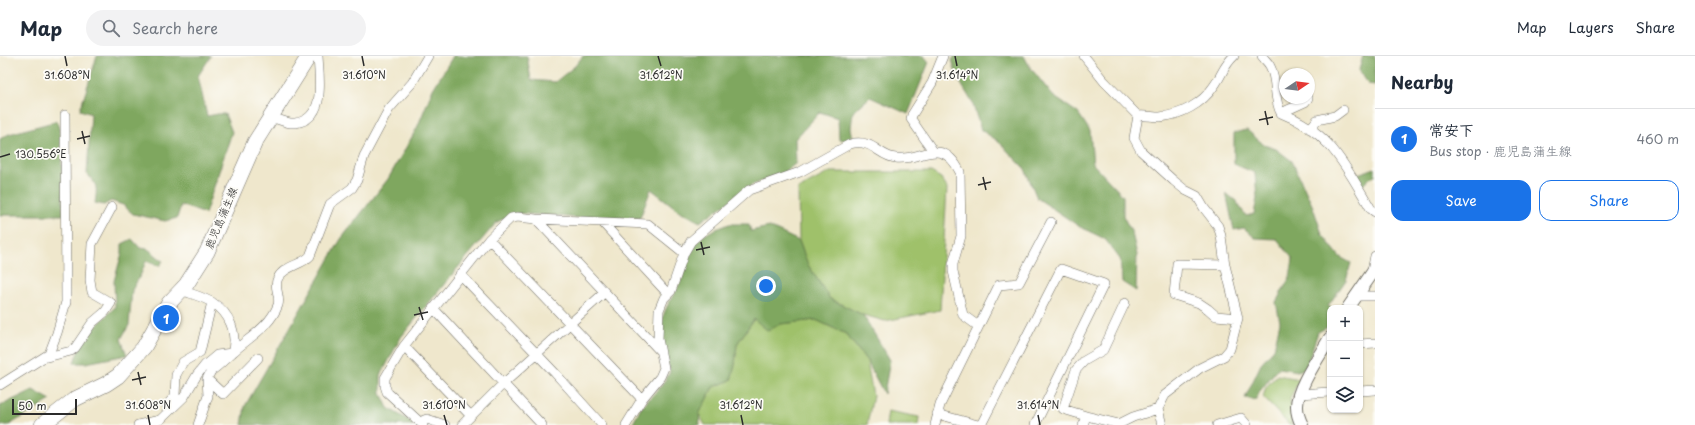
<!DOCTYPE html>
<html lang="en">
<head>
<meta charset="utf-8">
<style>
	body { margin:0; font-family:"Playpen Sans","Klee One",sans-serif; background:#f2f2f3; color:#1f2937 }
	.controls { position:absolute; right:12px; bottom:12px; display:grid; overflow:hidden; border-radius:8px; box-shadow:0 1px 3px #0004 }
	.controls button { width:36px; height:36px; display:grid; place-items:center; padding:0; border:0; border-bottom:1px solid #e0e1e3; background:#fff; color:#1f2937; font:20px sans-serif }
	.compass { position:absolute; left:1279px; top:12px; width:36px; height:36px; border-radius:50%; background:#fff; box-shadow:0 1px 3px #0004; rotate:77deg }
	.scale { position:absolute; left:12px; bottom:10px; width:65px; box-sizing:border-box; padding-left:4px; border:2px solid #2b2b2b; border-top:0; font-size:11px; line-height:14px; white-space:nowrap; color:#2b2b2b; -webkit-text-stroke:3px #fdfcf7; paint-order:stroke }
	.you { position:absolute; left:766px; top:230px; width:14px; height:14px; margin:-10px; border:3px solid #fff; border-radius:50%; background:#1a73e8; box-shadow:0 0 0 6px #1a73e833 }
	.badge { display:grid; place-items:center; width:26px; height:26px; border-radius:50%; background:#1a73e8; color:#fff; font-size:13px; font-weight:700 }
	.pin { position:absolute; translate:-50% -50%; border:2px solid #fff; box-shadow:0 1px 4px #0006 }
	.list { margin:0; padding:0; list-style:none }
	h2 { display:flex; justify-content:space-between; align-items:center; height:52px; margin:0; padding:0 16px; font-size:17px }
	h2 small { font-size:13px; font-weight:400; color:#747a83 }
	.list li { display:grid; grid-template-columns:26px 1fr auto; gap:12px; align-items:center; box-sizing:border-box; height:60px; padding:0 16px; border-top:1px solid #e0e1e3 }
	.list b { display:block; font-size:15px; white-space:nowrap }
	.list p { margin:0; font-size:13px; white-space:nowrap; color:#747a83 }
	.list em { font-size:13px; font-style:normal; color:#747a83 }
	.actions { display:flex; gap:8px; padding:12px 16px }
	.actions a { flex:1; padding:9px 0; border:1px solid #1a73e8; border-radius:12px; text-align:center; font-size:14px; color:#1a73e8 }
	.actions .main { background:#1a73e8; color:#fff }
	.icon { flex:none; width:22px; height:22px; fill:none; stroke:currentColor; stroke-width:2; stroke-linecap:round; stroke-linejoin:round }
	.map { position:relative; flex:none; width:1375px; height:369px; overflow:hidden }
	header { display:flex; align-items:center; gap:24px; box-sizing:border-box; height:56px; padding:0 20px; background:#fff; border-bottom:1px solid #e0e1e3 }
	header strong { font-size:19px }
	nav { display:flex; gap:22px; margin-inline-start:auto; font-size:14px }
	.search { width:280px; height:36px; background:#f2f2f3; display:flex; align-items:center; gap:10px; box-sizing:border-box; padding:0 14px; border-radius:22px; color:#747a83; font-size:15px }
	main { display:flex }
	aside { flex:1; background:#fff }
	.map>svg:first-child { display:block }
	.green { fill:#9fc16a; stroke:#65764a }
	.forest { fill:#7fa75e; stroke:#556944 }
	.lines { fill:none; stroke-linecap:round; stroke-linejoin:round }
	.minor-casing { stroke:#706d63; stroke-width:10 }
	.tertiary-casing { stroke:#706d63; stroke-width:14 }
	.primary-casing { stroke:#706d63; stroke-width:16 }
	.minor { stroke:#fff; stroke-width:9 }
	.tertiary { stroke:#fff; stroke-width:12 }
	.primary { stroke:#fff; stroke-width:15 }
	.ticks { fill:none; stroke:#2b2b2b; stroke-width:1.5 }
	.labels { text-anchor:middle; stroke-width:3.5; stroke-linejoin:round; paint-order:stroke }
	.street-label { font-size:11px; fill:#2b2b2b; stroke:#fdfcf7 }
	.ticks-label { font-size:10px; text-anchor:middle; fill:#2b2b2b; stroke:#fdfcf7; stroke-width:3.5; stroke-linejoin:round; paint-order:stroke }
</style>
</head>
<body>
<header>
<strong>Map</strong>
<div class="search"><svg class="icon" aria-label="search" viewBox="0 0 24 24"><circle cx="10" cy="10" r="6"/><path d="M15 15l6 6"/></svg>Search here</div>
<nav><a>Map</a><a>Layers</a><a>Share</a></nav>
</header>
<main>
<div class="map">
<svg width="1375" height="369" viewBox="0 0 1375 369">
	<rect width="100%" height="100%" fill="#fdfcf7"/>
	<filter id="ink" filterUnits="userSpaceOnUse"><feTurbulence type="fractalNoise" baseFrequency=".025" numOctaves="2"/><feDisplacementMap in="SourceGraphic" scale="8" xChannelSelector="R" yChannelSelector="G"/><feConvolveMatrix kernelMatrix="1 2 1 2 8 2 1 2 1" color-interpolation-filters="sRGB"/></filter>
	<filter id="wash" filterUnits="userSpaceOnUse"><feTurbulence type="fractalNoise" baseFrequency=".012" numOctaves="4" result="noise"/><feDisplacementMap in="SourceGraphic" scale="16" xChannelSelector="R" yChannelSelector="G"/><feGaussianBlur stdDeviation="0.9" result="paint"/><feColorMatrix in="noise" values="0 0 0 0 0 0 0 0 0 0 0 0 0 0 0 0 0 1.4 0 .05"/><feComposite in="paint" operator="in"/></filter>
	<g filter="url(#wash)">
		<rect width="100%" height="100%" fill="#efe7cc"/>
		<path class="green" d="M830 116H931L941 122 947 132 940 254 885 265 863 259 830 243 808 209 799 185 798 133Z
			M754 263 780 268 816 264 846 278 867 305 873 340 867 369H705L699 358 713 331 731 324 735 309 737 288Z
			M1277 319 1300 323 1290 342 1292 369H1289L1263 341 1266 331Z
			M888 355 919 361 918 369H886Z"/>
		<path class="forest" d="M97 0H211L198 20 207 60 218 58H225L232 76 205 158 181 149 177 162 165 165 133 158 123 149 111 145 104 149 95 147C97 132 98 129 87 118L91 58 80 54Z
			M453 0H527L531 24 555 26 575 10 583 0H924L929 6 908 58 870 41 853 56 851 72 853 83 839 84 838 62 820 56 795 83 796 107 784 117 752 129 700 166 678 154 651 133 640 162H581L516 157 497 166 455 215 401 281 381 319V337L388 352 410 365 413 369H242L245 350 341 183 388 123 417 72 433 33Z
			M955 0H1024L1030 11 1053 40 1078 57 1090 75 1093 108 1123 140V160L1132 177 1137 199 1136 235 1122 226 1120 203 1105 183 1080 171 1037 142 1025 113 998 85 981 74 972 46 957 21 952 4Z
			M1363 0H1375V29L1368 28 1359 14Z
			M57 65 61 80 63 159H0V83L9 78Z
			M1247 74 1264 89 1276 93 1292 105 1313 151 1322 178 1340 201 1351 207 1346 224 1328 250 1331 252 1330 270 1318 276 1306 312 1298 315 1278 312 1260 335 1256 344 1245 342 1262 306 1274 293 1280 266 1276 246 1290 221 1293 203 1277 183 1255 182 1244 172 1234 174 1226 137 1236 145 1246 160 1254 158 1257 142 1255 117 1234 108V77Z
			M1375 112V120L1370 122 1358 134 1355 119Z
			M729 168H749L751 175 769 171 799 185 808 209 830 243 863 259 890 304 884 338 867 305 846 278 816 264 780 268 768 275 754 263 737 288 735 309 731 324 713 331 699 358 700 369H632L641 352 662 329 670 316C667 300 660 287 661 271 662 254 675 238 682 223 686 211 688 199 695 188 703 177 716 173 729 168Z
			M132 183 140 192 148 193 163 205 159 210 146 205 141 218 132 234 129 269 121 283 127 299 86 307H74C80 284 99 267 115 251L114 225 122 197V188Z
			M33 334 51 344 9 369H0V350Z"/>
	</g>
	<g filter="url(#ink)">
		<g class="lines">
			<defs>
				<path id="minor" d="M1084 0 1103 24 1138 60
					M1262 0C1264 3 1268 6 1270 10 1278 25 1273 43 1281 57 1331 76 1345 110 1371 153L1375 156
					M1281 57 1305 46 1308 42
					M1138 60 1134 82 1141 95 1174 125 1185 134 1197 140 1204 152 1218 170 1221 180 1225 209 1238 262 1230 293 1224 300 1200 312 1165 339 1158 353 1162 369
					M1138 60C1145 59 1153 61 1160 61 1181 59 1202 48 1214 30 1222 19 1224 9 1234 0
					M271 61C278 63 288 68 295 67 327 63 319 22 318 0
					M1310 73 1317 64 1335 60 1343 54
					M933 95 911 63 912 59 932 27 943 0
					M536 163 660 295
					M602 166 668 238
					M489 183 642 343
					M1225 209 1177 208 1174 239 1199 247 1208 253 1216 260 1238 262
					M1372 215 1375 200
					M460 218 555 317 602 369
					M1355 240H1375
					M433 252 542 369
					M1360 288 1375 287
					M404 290 471 360
					M43 302 71 295 75 292 92 267 105 256 111 247 92 236 90 224 92 188 112 151
					M207 323 223 338 258 302
					M0 329 49 298 57 277 66 246 65 59
					M1360 335 1375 334
					M1299 338 1330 336
					M167 349 175 340 176 319 183 306 200 296 212 246
					M937 358 978 369
					M1086 360 1063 353 1076 314 1084 305 1103 294 1125 247
					M422 367 424 364 427 363 445 369
					M138 369 160 364 184 341 197 319 205 309 217 299 232 297C238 278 230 257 213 247 204 241 191 238 181 234
					M198 369 208 340 207 323 211 315C219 310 225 303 232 297 248 282 270 271 278 249 281 240 273 231 278 222 284 210 302 209 310 200L330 148 352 132 357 124 364 100 389 53 412 27 428 0
					M423 369 387 336 385 330V322L404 290 489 183 511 162 517 161 536 163 648 168 684 197
					M462 369 503 328 604 237
					M626 369 642 343 660 321 664 312 658 283 659 254 664 242 671 235 684 197 691 185 749 134 800 116 850 88C873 82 879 101 896 102 922 105 942 79 960 116L961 180 953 208V215L963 259 978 270
					M935 369 940 349 999 229 1019 227 1051 166
					M981 369 1061 213 1104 228 1035 369
					M1083 369 1086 360 1119 368 1133 361 1158 353
					M1217 369 1241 362 1247 369"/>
				<path id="tertiary" d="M1348 252 1375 213
					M1302 369C1299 363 1297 358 1297 351 1296 333 1320 299 1330 282"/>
				<path id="primary" d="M42 369 75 343 106 328 118 320 144 291 169 247 186 229 207 196 255 86 309 0"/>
			</defs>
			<use href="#minor" class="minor-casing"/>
			<use href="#tertiary" class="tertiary-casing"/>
			<use href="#primary" class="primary-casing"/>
			<use href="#minor" class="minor"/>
			<use href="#tertiary" class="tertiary"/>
			<use href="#primary" class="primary"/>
		</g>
	</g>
	<path class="ticks" d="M65 0 67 10M362 0 364 10M658 0 661 10M955 0 957 10M1265 55 1268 69M1259 64 1273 61M82 75 85 88M77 83 90 80M0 101 10 98M983 121 986 134M978 129 991 126M701 186 704 199M696 194 710 191M419 251 423 264M414 259 428 256M138 316 141 329M132 324 146 321M148 359 150 369M444 359 447 369M741 359 743 369M1038 359 1040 369"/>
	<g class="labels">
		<g class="street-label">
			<text transform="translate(221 162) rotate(-67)" y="4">鹿児島蒲生線</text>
		</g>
	</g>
	<g class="ticks-label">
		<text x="364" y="23">31.610°N</text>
		<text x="67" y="23">31.608°N</text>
		<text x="661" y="23">31.612°N</text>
		<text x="957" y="23">31.614°N</text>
		<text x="41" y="102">130.556°E</text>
		<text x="148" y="353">31.608°N</text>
		<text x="444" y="353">31.610°N</text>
		<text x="741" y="353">31.612°N</text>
		<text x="1038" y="353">31.614°N</text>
	</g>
</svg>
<div class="controls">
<button>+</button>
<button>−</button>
<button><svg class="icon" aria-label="layers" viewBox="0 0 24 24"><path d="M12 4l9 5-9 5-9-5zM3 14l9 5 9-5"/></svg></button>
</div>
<svg class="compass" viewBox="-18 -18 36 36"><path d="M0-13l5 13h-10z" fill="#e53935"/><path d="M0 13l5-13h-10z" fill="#747a83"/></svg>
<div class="scale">50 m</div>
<div class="you"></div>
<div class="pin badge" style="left:166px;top:262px">1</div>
</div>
<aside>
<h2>Nearby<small></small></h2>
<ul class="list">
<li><span class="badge">1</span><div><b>常安下</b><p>Bus stop · 鹿児島蒲生線</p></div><em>460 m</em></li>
</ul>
<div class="actions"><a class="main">Save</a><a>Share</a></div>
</aside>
</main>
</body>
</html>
